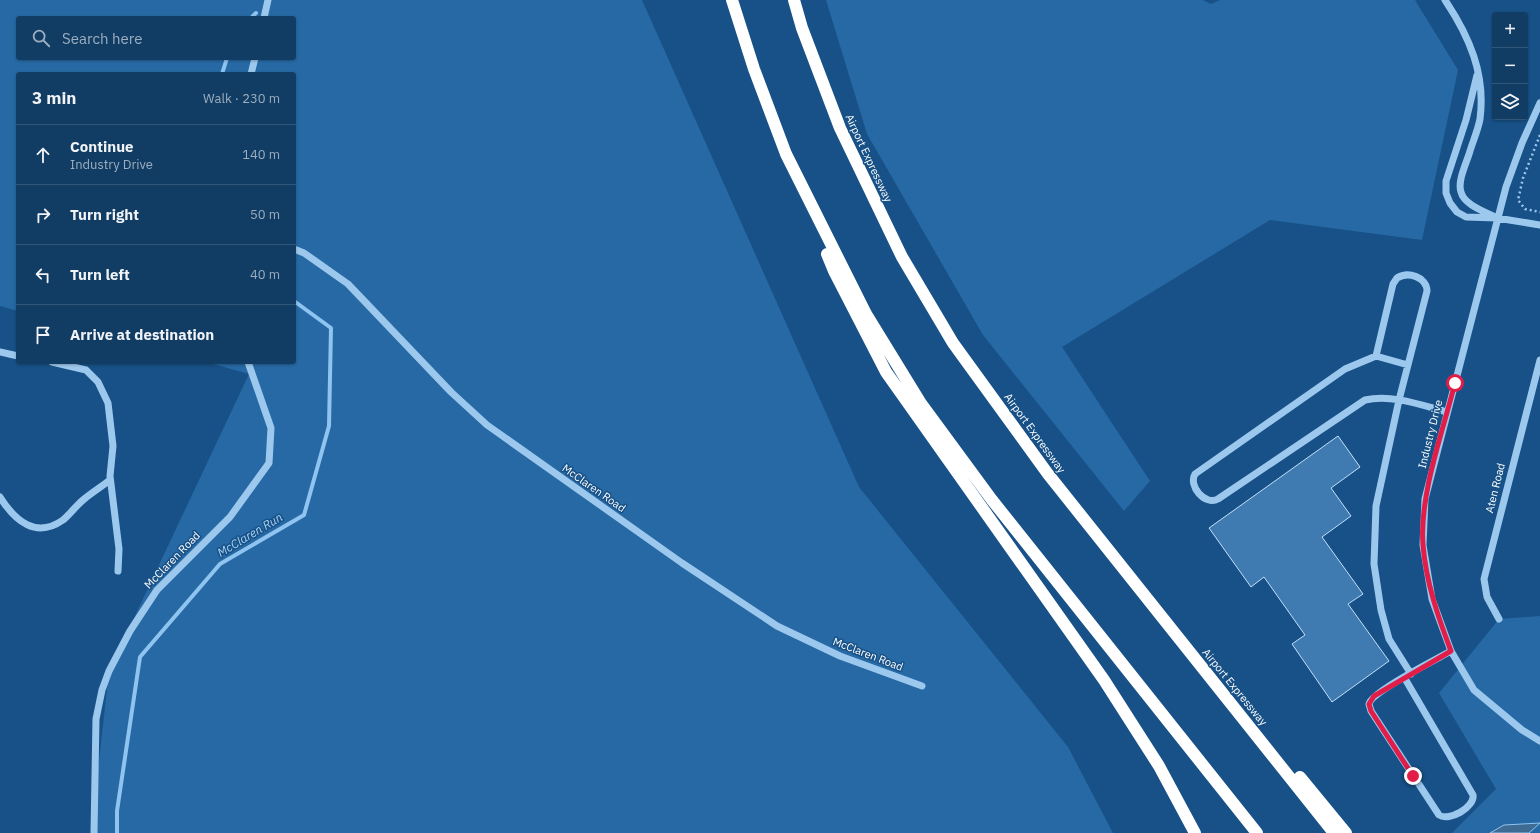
<!DOCTYPE html>
<html lang="en">
<head>
<meta charset="utf-8">
<style>
	body { margin:0; font-family:"IBM Plex Sans",sans-serif; background:#1a446b; color:#f1f3f6 }
	.controls { position:absolute; right:12px; top:12px; display:grid; overflow:hidden; border-radius:4px; box-shadow:0 1px 3px #0004 }
	.controls button { width:36px; height:36px; display:grid; place-items:center; padding:0; border:0; border-bottom:1px solid #305679; background:#113d65; color:#f1f3f6; font:20px sans-serif }
	.stop { position:absolute; width:12px; height:12px; margin:-9px; border:3px solid #e11d48; border-radius:50%; background:#fff }
	.stop.end { background:#e11d48; border-color:#fff; box-shadow:0 1px 4px #0008 }
	.list { margin:0; padding:0; list-style:none }
	h2 { display:flex; justify-content:space-between; align-items:center; height:52px; margin:0; padding:0 16px; font-size:17px }
	h2 small { font-size:13px; font-weight:400; color:#9caebf }
	.list li { display:grid; grid-template-columns:26px 1fr auto; gap:12px; align-items:center; box-sizing:border-box; height:60px; padding:0 16px; border-top:1px solid #305679 }
	.list b { display:block; font-size:15px; white-space:nowrap }
	.list p { margin:0; font-size:13px; white-space:nowrap; color:#9caebf }
	.list em { font-size:13px; font-style:normal; color:#9caebf }
	.icon { flex:none; width:22px; height:22px; fill:none; stroke:currentColor; stroke-width:2; stroke-linecap:round; stroke-linejoin:round }
	.map { position:relative; flex:none; width:1540px; height:833px; overflow:hidden }
	.search { position:absolute; background:#113d65; box-shadow:0 1px 3px #0004; left:16px; top:16px; width:280px; height:44px; display:flex; align-items:center; gap:10px; box-sizing:border-box; padding:0 14px; border-radius:4px; color:#9caebf; font-size:15px }
	.panel { position:absolute; background:#113d65; box-shadow:0 1px 3px #0004; left:16px; top:72px; width:280px; height:292px; border-radius:4px }
	.map>svg:first-child { display:block }
	.green { fill:#2669a4; fill-rule:evenodd }
	.water { fill:#3f6b92; stroke:#8fc4f0 }
	.lines { fill:none; stroke-linecap:round; stroke-linejoin:round }
	.stream { stroke:#8fc4f0; stroke-width:4 }
	.building { fill:#3f7bb1; stroke:#c2e0fa }
	.path { stroke:#9dc8ee; stroke-width:2.5; stroke-dasharray:2 3; stroke-linecap:butt }
	.minor { stroke:#9dc8ee; stroke-width:7 }
	.highway { stroke:#fff; stroke-width:12 }
	.route { stroke:#e11d48; stroke-width:5 }
	.labels { text-anchor:middle; stroke-width:3; stroke-linejoin:round; paint-order:stroke }
	.street-label { font-size:11px; fill:#fff; stroke:#175187 }
	.water-label { font-size:12px; font-style:italic; fill:#a8d2f5; stroke:#175187 }
</style>
</head>
<body>
<div class="map">
<svg width="1540" height="833" viewBox="0 0 1540 833">
	<rect width="100%" height="100%" fill="#175187"/>
	<path class="green" d="M0 0H642L859 487 1068 747 1113 833H91L109 671 249 374 206 362H294V74H18V311L0 306ZM18 18H294V58H18Z
		M826 0H1203L1211 4 1220 0H1415L1458 70 1422 240 1270 220 1062 347 1150 481 1124 511 983 335 867 134Z
		M1540 616V833H1452L1496 789 1439 693 1499 619Z"/>
	<path class="water" d="M1540 823 1529 833H1490L1504 825Z"/>
	<g class="lines">
		<path class="stream" d="M251 18 256 13
			M222 74 227 58
			M117 833V811L140 657 220 564 304 515 329 426 331 328 294 301"/>
	</g>
	<path class="building" d="M1338 436 1360 467 1331 488 1351 516 1322 537 1363 594 1348 604 1389 661 1332 702 1292 644 1305 635 1264 577 1251 587 1209 528Z"/>
	<g class="lines">
		<path class="path" d="M1540 135 1523 178 1518 200 1525 209 1540 212"/>
		<path class="minor" d="M1445 0C1469 36 1486 74 1480 119 1478 130 1473 141 1470 151 1467 162 1457 181 1461 192 1464 205 1486 212 1497 218
			M264 18 268 0
			M251 74 255 58
			M1477 75 1466 120 1446 181V193L1450 203 1457 212 1466 217 1497 218 1540 225
			M1540 103 1522 143 1506 187 1425 499 1423 545 1432 599 1451 651 1474 690 1522 730 1540 741
			M294 249 304 253 348 284 451 392 487 425 682 563 777 626 840 656 922 686
			M0 352 18 356
			M1376 356 1345 369 1195 474C1188 486 1205 506 1218 499L1365 400C1392 394 1421 405 1447 412
			M52 362 86 370 98 382 108 403 113 446 110 476 119 549 118 571
			M1408 365 1376 356 1393 284 1397 278C1408 271 1427 277 1427 291L1399 400 1376 506 1374 564 1381 610 1389 639 1411 674
			M0 497C15 521 36 539 63 520 70 514 76 506 83 500 91 493 101 487 110 480
			M1499 619 1487 597 1484 579 1540 360
			M1404 677 1473 795C1475 807 1449 822 1439 815L1371 711 1369 704C1371 692 1437 659 1451 651
			M94 833 96 719 102 690 109 671 130 631 157 590 230 517 269 463 271 428 248 362"/>
		<path class="highway" d="M732 0 754 69 786 154 866 314 920 402 992 500 1257 833
			M794 0 802 28 840 128 902 257 953 343 1048 474 1334 833
			M827 254 834 271 886 372 1104 680 1159 766 1195 833
			M1300 777 1346 833"/>
	</g>
	<g class="lines">
		<path class="route" d="M1413 776 1371 711 1369 704 1374 696 1451 651C1438 617 1426 582 1423 545 1419 496 1443 431 1455 383"/>
	</g>
	<g class="labels">
		<g class="street-label">
			<text transform="translate(869 158) rotate(65)" y="4">Airport Expressway</text>
			<text transform="translate(1035 433) rotate(54)" y="4">Airport Expressway</text>
			<text transform="translate(1430 434) rotate(-76)" y="4">Industry Drive</text>
			<text transform="translate(594 488) rotate(35)" y="4">McClaren Road</text>
			<text transform="translate(1495 488) rotate(-76)" y="4">Aten Road</text>
			<text transform="translate(172 560) rotate(-46)" y="4">McClaren Road</text>
			<text transform="translate(868 654) rotate(21)" y="4">McClaren Road</text>
			<text transform="translate(1235 687) rotate(51)" y="4">Airport Expressway</text>
		</g>
		<g class="water-label">
			<text transform="translate(250 535) rotate(-31)" y="4">McClaren Run</text>
		</g>
	</g>
</svg>
<div class="controls">
<button>+</button>
<button>−</button>
<button><svg class="icon" aria-label="layers" viewBox="0 0 24 24"><path d="M12 4l9 5-9 5-9-5zM3 14l9 5 9-5"/></svg></button>
</div>
<div class="stop" style="left:1455px;top:383px"></div>
<div class="stop end" style="left:1413px;top:776px"></div>
<div class="search"><svg class="icon" aria-label="search" viewBox="0 0 24 24"><circle cx="10" cy="10" r="6"/><path d="M15 15l6 6"/></svg>Search here</div>
<section class="panel">
<h2>3 min<small>Walk · 230 m</small></h2>
<ul class="list">
<li><svg class="icon" aria-label="ahead" viewBox="0 0 24 24"><path d="M12 20V5M6 11l6-6 6 6"/></svg><div><b>Continue</b><p>Industry Drive</p></div><em>140 m</em></li>
<li><svg class="icon" aria-label="right" viewBox="0 0 24 24"><path d="M7 20v-9h11M14 6l5 5-5 5"/></svg><div><b>Turn right</b></div><em>50 m</em></li>
<li><svg class="icon" aria-label="left" viewBox="0 0 24 24"><path d="M17 20v-9H6M10 6l-5 5 5 5"/></svg><div><b>Turn left</b></div><em>40 m</em></li>
<li><svg class="icon" aria-label="arrive" viewBox="0 0 24 24"><path d="M6 21V4h12l-3 4 3 4H6"/></svg><div><b>Arrive at destination</b></div></li>
</ul>
</section>
</div>
</body>
</html>
